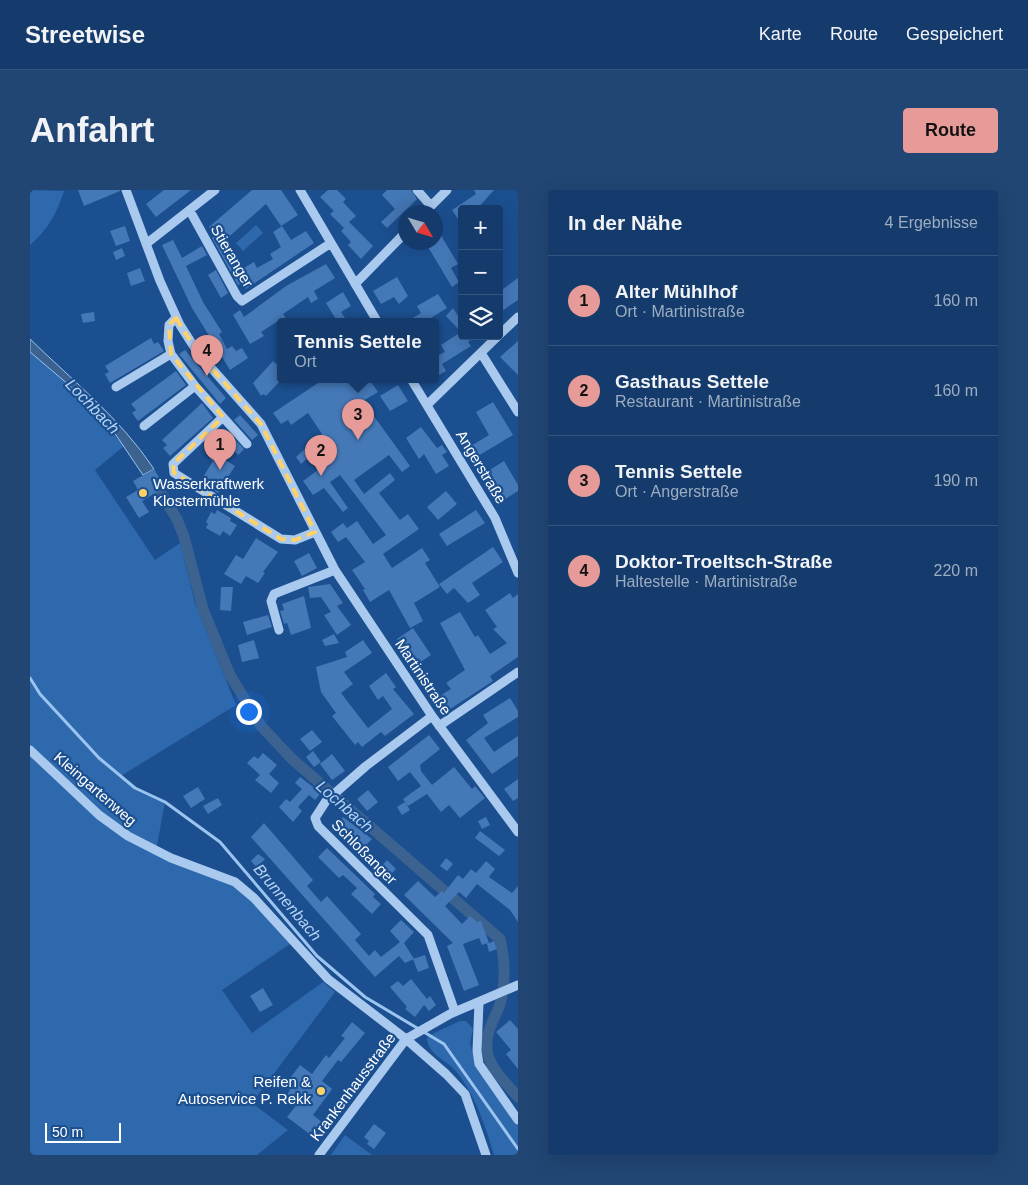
<!DOCTYPE html>
<html lang="de">
<head>
<meta charset="utf-8">
<style>
	body { margin:0; font-family:Helvetica,sans-serif; background:#214673; color:#f1f3f6 }
	.controls { position:absolute; right:15px; top:15px; display:grid; overflow:hidden; border-radius:5px; box-shadow:0 5px 20px #0002 }
	.controls button { width:45px; height:45px; display:grid; place-items:center; padding:0; border:0; border-bottom:1px solid #33557e; background:#143b6b; color:#f1f3f6; font:25px sans-serif }
	.compass { position:absolute; left:368px; top:15px; width:45px; height:45px; border-radius:50%; background:#143b6b; box-shadow:0 5px 20px #0002; rotate:128deg }
	.scale { position:absolute; left:15px; bottom:12px; width:76px; box-sizing:border-box; padding-left:5px; border:2px solid #fff; border-top:0; font-size:14px; line-height:18px; white-space:nowrap; color:#fff; -webkit-text-stroke:4px #1b4f8f; paint-order:stroke }
	.you { position:absolute; left:218px; top:521px; width:18px; height:18px; margin:-12px; border:4px solid #fff; border-radius:50%; background:#1a73e8; box-shadow:0 0 0 8px #1a73e833 }
	.badge { display:grid; place-items:center; width:32px; height:32px; border-radius:50%; background:#e69b98; color:#111; font-size:16px; font-weight:700 }
	.pin { position:absolute; translate:-50% -41px; filter:drop-shadow(0 1px 2px #0008) }
	.pin::after { content:''; position:absolute; top:26px; width:18px; height:15px; background:inherit; clip-path:polygon(0 0,100% 0,50% 100%) }
	.popup { position:absolute; left:247px; top:128px; width:162px; height:65px; box-sizing:border-box; display:grid; place-content:center; border-radius:5px; background:#143b6b; filter:drop-shadow(0 1px 4px #0005); font-size:16px; white-space:nowrap; color:#9dadc1 }
	.popup b { font-size:19px; color:#f1f3f6 }
	.popup::after { content:''; position:absolute; left:50%; top:100%; margin-left:-10px; border:10px solid transparent; border-top-color:#143b6b }
	.list { margin:0; padding:0; list-style:none }
	h2 { display:flex; justify-content:space-between; align-items:center; height:65px; margin:0; padding:0 20px; font-size:21px }
	h2 small { font-size:16px; font-weight:400; color:#9dadc1 }
	.list li { display:grid; grid-template-columns:32px 1fr auto; gap:15px; align-items:center; box-sizing:border-box; height:90px; padding:0 20px; border-top:1px solid #33557e }
	.list b { display:block; font-size:19px; white-space:nowrap }
	.list p { margin:0; font-size:16px; white-space:nowrap; color:#9dadc1 }
	.list em { font-size:16px; font-style:normal; color:#9dadc1 }
	.icon { flex:none; width:28px; height:28px; fill:none; stroke:currentColor; stroke-width:2; stroke-linecap:round; stroke-linejoin:round }
	.map { position:relative; flex:none; width:488px; height:965px; overflow:hidden; border-radius:5px }
	header { display:flex; align-items:center; gap:30px; box-sizing:border-box; height:70px; padding:0 25px; background:#143b6b; border-bottom:1px solid #33557e }
	header strong { font-size:24px }
	nav { display:flex; gap:28px; margin-inline-start:auto; font-size:18px }
	.intro { display:flex; align-items:center; justify-content:space-between; box-sizing:border-box; height:120px; padding:0 30px }
	h1 { margin:0; font-size:35px }
	.button { padding:12px 22px; border-radius:5px; background:#e69b98; color:#111; font-size:18px; font-weight:700 }
	main { display:flex; gap:30px; padding:0 30px }
	aside { flex:1; background:#143b6b; border-radius:5px; box-shadow:0 5px 20px #0002 }
	.map>svg:first-child { display:block }
	.green { fill:#2e69ad }
	.water { fill:#3c6290; stroke:#9cc4f0 }
	.lines { fill:none; stroke-linecap:round; stroke-linejoin:round }
	.stream { stroke:#9cc4f0; stroke-width:3 }
	.canal { stroke:#3c6290; stroke-width:11 }
	.building { fill:#4478b7 }
	.minor { stroke:#a9c9ee; stroke-width:9 }
	.marked { fill:none; stroke:#ffd166; stroke-width:4; stroke-dasharray:10 6; stroke-linejoin:round }
	.poi-dot { fill:#ffd166; stroke:#1b4f8f; stroke-width:2 }
	.labels { text-anchor:middle; stroke-width:4.5; stroke-linejoin:round; paint-order:stroke }
	.street-label { font-size:15px; fill:#fff; stroke:#1b4f8f }
	.poi-label { font-size:15px; fill:#fff; stroke:#1b4f8f; text-anchor:start }
	.water-label { font-size:16px; font-style:italic; fill:#b5d3f5; stroke:#1b4f8f }
</style>
</head>
<body>
<header>
<strong>Streetwise</strong>
<nav><a>Karte</a><a>Route</a><a>Gespeichert</a></nav>
</header>
<div class="intro"><h1>Anfahrt</h1><a class="button">Route</a></div>
<main>
<div class="map">
<svg width="488" height="965" viewBox="0 0 488 965">
	<rect width="100%" height="100%" fill="#1b4f8f"/>
	<path class="green" d="M0 0 34 1C27 23 18 40 0 55Z
		M226 35 233 43 213 61 206 53Z
		M0 162 46 201 94 256 65 280 125 370 150 353 165 413 206 515 91 586 105 598 135 612 126 661 204 694 263 752 192 800 222 843 293 792 305 802 222 913 258 940 227 965H0Z
		M430 831H436L443 839 440 853 444 870 488 936V965H464C455 935 445 904 425 880 415 869 398 865 397 848L404 843Z
		M315 945 342 965H301Z"/>
	<path class="water" d="M0 149C43 191 90 228 124 279L113 285 86 245 46 201 0 162Z"/>
	<g class="lines">
		<path class="stream" d="M0 488 10 504 69 568 105 598 135 612 190 652 287 766 335 807 414 854 488 959"/>
		<path class="canal" d="M129 300 147 329 154 347 173 419 200 485 231 536 262 569 470 749C475 770 476 792 470 814 465 829 455 842 457 859 458 877 477 894 488 907"/>
	</g>
	<path class="building" d="M48 0H90V1L54 16Z
		M134 0H161L126 27 116 14Z
		M222 0H251L268 25 251 36 236 14 193 52 212 79 224 72 227 78 243 69 240 64 251 57 243 42 252 36 261 50 276 41 284 53 216 99 212 93 208 95 182 48 185 45 179 37Z
		M298 0H307L316 9 313 12 326 26 319 32 343 56 331 69 318 55 321 52 311 41 314 38 300 24 304 21 290 7Z
		M357 0H381L387 9 357 38 351 32 365 19 352 5Z
		M444 0H464L447 19H432V35L422 20 446 4Z
		M95 36 100 51 86 56 80 41Z
		M406 37 428 74 421 78 429 92 422 97 395 52H406Z
		M143 50 152 68 172 56 177 65 156 76 173 112 192 142 189 144 197 159 202 156 206 161 212 158 218 168 200 180 162 118 132 55Z
		M92 58 95 66 86 70 83 62Z
		M296 74 305 88 284 101 288 109 281 113 278 107 253 124 258 131H248L231 142 234 146 220 154 203 125 210 120 214 127 256 96Z
		M110 78 115 91 101 96 97 83Z
		M186 80 198 103 191 108 178 85Z
		M367 87 378 106 369 114 364 107 351 114 343 101Z
		M488 88V110L469 123V102Z
		M313 102 321 116 311 122 317 131H307L296 113Z
		M408 104 417 118 396 131H378L391 123 387 116Z
		M423 118 432 132V146H446L438 152 441 156 412 174 416 181 406 187V163L407 166 415 162 411 155 431 142 416 126Z
		M64 122 65 131 53 133 51 124Z
		M121 148 124 154 128 152 134 161 80 193 75 184 79 182 75 176Z
		M488 151V185L470 167Z
		M155 160 196 208 190 214 149 164Z
		M250 170V191L236 206 233 204 231 206 223 193 243 171 246 174Z
		M146 181 156 195 108 231 102 223 106 220 101 214Z
		M294 189H339L348 202 333 211 380 276 372 282 359 265 324 290 334 304 360 283 365 290 349 303 370 330 378 324 389 339 353 364 362 378 392 358 400 370 395 373 410 397 384 413 393 431 380 438 359 400 340 412 333 400 335 399 322 380 335 372 316 347 308 352 301 342 313 333 317 338 327 331 343 354 356 345 310 285 300 292 318 318 313 322 294 298 283 305 273 291 307 266 297 251 271 274 266 267 292 244 278 223 261 235 258 230 251 234 243 223Z
		M368 195 378 211 360 221 350 206Z
		M463 212 483 245 448 266 441 256 459 245 446 222Z
		M172 213 183 228 140 266 133 258 137 255 132 250Z
		M210 225 228 245 222 250 204 230Z
		M391 237 407 258 412 255 417 262 412 265 419 276 406 284 394 264 389 269 376 248Z
		M195 239 214 259 208 265 189 244Z
		M184 263 205 276 188 303 170 292 183 271 180 269Z
		M474 271 488 295V301L472 311 455 283Z
		M124 279 135 297 112 311 119 322 109 328 96 307 108 300 103 291Z
		M416 301 427 314 408 330 397 317Z
		M187 320 201 328 200 331 207 335 200 346 193 341 190 346 176 338 178 334 176 332 181 322 185 324Z
		M446 320 455 333 417 356 409 344Z
		M226 348 248 362 233 382 235 383 228 393 216 386 211 394 194 384 206 365 213 369Z
		M463 357 473 372 442 393 450 405 438 413 424 398 417 404 409 394Z
		M279 363 287 378 272 386 264 371Z
		M300 394 313 413 307 416 321 435 307 445 294 425 301 422 291 407 280 408 278 397Z
		M191 397H203L201 421 190 420Z
		M480 403 483 408 488 404V467L460 486 463 491 414 523 405 509 421 499 416 493 435 480 410 433 430 422 445 447 448 445 460 464 477 453 463 439 467 437 455 420Z
		M274 406 281 438 261 445 257 433 254 434 250 421 254 420 252 414Z
		M238 425 242 437 217 445 213 432Z
		M383 438 401 465 386 475 367 449Z
		M304 444 309 453 295 456 292 450Z
		M224 450 229 468 212 472 208 455Z
		M333 450 342 463 314 482 323 494 311 503 338 538 362 519 353 506 348 510 339 496 356 483 366 497 363 499 384 524 355 546 351 542 332 557 328 552 325 555 302 526 306 523 291 502 286 477 317 467 315 462Z
		M480 508 488 521V527L454 548 464 562 488 546V566L462 584 436 550 458 533 453 525Z
		M282 540 292 552 280 561 270 549Z
		M399 545 410 559 390 575 391 581 402 595 424 577 442 599 445 596 455 608 430 628 419 615 411 622 397 604 378 616 373 609 391 596 380 582 368 591 358 577Z
		M283 561 291 572 284 577 276 567Z
		M233 563 247 575 239 584 249 593 241 603 225 590 230 585 217 573 224 566 228 569Z
		M302 564 315 581 302 590 290 574Z
		M270 587 291 603 285 610 279 605 268 617 272 621 263 632 249 617 256 609 260 612 272 599 265 593Z
		M488 589V608L483 611 474 599Z
		M168 597 175 609 161 618 153 606Z
		M338 600 348 612 337 621 327 609Z
		M188 608 192 615 178 624 173 616Z
		M375 612 380 620 372 625 367 617Z
		M313 627 342 649 331 660 306 635Z
		M456 627 460 635 452 639 448 631Z
		M234 633 283 690 277 696 291 712 297 706 331 744 325 750 339 766 345 760 351 767 370 752 360 741 371 730 384 742 374 753 384 769 375 773 369 766 345 787 221 647Z
		M450 641 475 660 469 666 445 648Z
		M297 658 345 704 343 707 351 714 342 724 321 704 327 698 313 685 309 688 288 667Z
		M228 664 235 669 227 678 221 671Z
		M416 668 423 674 417 681 410 676Z
		M357 670 366 679 358 687 349 679Z
		M456 671 465 679 459 687 469 694 482 703 488 696V732L480 720 447 694 436 708 429 702 415 716 432 734 440 726 447 732 451 731 459 753 464 751 467 759 459 762 457 754 459 753 452 755 449 748 433 754 449 795 434 801 417 756 423 753 374 705 388 691 405 707 412 701 414 703 428 685 433 689 441 679 446 683Z
		M395 765 399 778 388 782 383 769Z
		M381 789 397 809 400 806 406 815 399 821 394 815 385 827 375 819 377 817 360 797 368 791 373 796Z
		M233 798 243 815 230 822 220 806Z
		M480 830 488 839V879L476 864 481 860 466 842Z
		M322 832 335 843 311 872 308 870 292 891 302 899 283 925 292 932 282 946 257 927 268 913 257 905 260 900 254 896 270 875 282 884 296 865 299 868 315 848 311 846Z
		M344 934 356 943 344 959 337 954 339 951 334 947Z"/>
	<g class="lines">
		<path class="minor" d="M96 0 130 91 150 135 168 163 231 234 305 380 402 526 488 642
			M270 0 347 131
			M387 0 401 16
			M160 21 207 106 212 111 301 53
			M395 22 417 0
			M116 54 185 0
			M325 94 376 42
			M146 128 139 135 138 151 141 164 165 196 217 254
			M469 145 488 127
			M451 163 488 222
			M381 189 465 328 488 383
			M86 197 141 164
			M398 214 468 146
			M193 227 143 274 144 283 251 349 265 350 285 342
			M114 236 165 196
			M249 440 241 411 244 404 305 380
			M402 526 336 576 296 611 285 628 288 636 398 745 425 822
			M409 536 488 482
			M0 560 69 625 98 646 141 668 205 692 224 708 298 789 376 849 416 884 435 904 456 965
			M449 813 447 861 449 874 488 930
			M289 965 376 849 420 824 488 795"/>
	</g>
	<path class="marked" d="M146 128 168 163 231 234 285 342 265 350 251 349 144 283 143 274 193 227 141 164 139 135Z"/>
	<g class="poi-dot">
		<circle cx="113" cy="303" r="5"/>
		<circle cx="291" cy="901" r="5"/>
	</g>
	<g class="labels">
		<g class="street-label">
			<text transform="translate(202 66) rotate(60)" y="5">Stieranger</text>
			<text transform="translate(451 277) rotate(59)" y="5">Angerstraße</text>
			<text transform="translate(393 487) rotate(56)" y="5">Martinistraße</text>
			<text transform="translate(65 599) rotate(41)" y="5">Kleingartenweg</text>
			<text transform="translate(334 662) rotate(45)" y="5">Schloßanger</text>
			<text transform="translate(323 897) rotate(-53)" y="5">Krankenhausstraße</text>
		</g>
		<g class="poi-label">
			<text x="123" y="299">Wasserkraftwerk<tspan x="123" dy="17">Klostermühle</tspan></text>
			<text x="281" y="897" text-anchor="end">Reifen &amp;<tspan x="281" dy="17">Autoservice P. Rekk</tspan></text>
		</g>
		<g class="water-label">
			<text transform="translate(63 216) rotate(46)" y="6">Lochbach</text>
			<text transform="translate(315 616) rotate(41)" y="6">Lochbach</text>
			<text transform="translate(258 712) rotate(50)" y="6">Brunnenbach</text>
		</g>
	</g>
</svg>
<div class="controls">
<button>+</button>
<button>−</button>
<button><svg class="icon" aria-label="layers" viewBox="0 0 24 24"><path d="M12 4l9 5-9 5-9-5zM3 14l9 5 9-5"/></svg></button>
</div>
<svg class="compass" viewBox="-18 -18 36 36"><path d="M0-13l5 13h-10z" fill="#e53935"/><path d="M0 13l5-13h-10z" fill="#9dadc1"/></svg>
<div class="scale">50 m</div>
<div class="you"></div>
<div class="pin badge" style="left:190px;top:280px">1</div>
<div class="pin badge" style="left:291px;top:286px">2</div>
<div class="pin badge" style="left:328px;top:250px">3</div>
<div class="popup"><b>Tennis Settele</b>Ort</div>
<div class="pin badge" style="left:177px;top:186px">4</div>
</div>
<aside>
<h2>In der Nähe<small>4 Ergebnisse</small></h2>
<ul class="list">
<li><span class="badge">1</span><div><b>Alter Mühlhof</b><p>Ort · Martinistraße</p></div><em>160 m</em></li>
<li><span class="badge">2</span><div><b>Gasthaus Settele</b><p>Restaurant · Martinistraße</p></div><em>160 m</em></li>
<li><span class="badge">3</span><div><b>Tennis Settele</b><p>Ort · Angerstraße</p></div><em>190 m</em></li>
<li><span class="badge">4</span><div><b>Doktor-Troeltsch-Straße</b><p>Haltestelle · Martinistraße</p></div><em>220 m</em></li>
</ul>
</aside>
</main>
</body>
</html>
